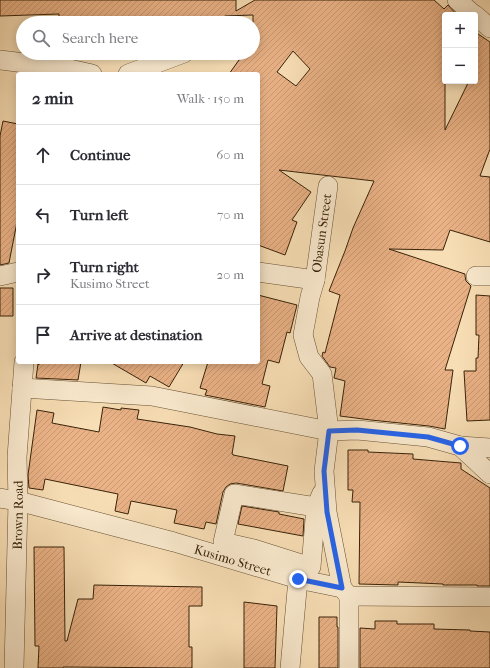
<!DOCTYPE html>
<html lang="en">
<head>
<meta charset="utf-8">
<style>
	body { margin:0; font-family:"IM FELL French Canon",serif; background:#f7f7f7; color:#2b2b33 }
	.controls { position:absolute; right:12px; top:12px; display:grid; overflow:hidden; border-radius:4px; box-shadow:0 2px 10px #0003 }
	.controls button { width:36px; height:36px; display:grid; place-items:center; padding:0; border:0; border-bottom:1px solid #e1e1e2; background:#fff; color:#2b2b33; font:20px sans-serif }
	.stop { position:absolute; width:12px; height:12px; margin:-9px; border:3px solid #2563eb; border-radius:50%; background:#fff }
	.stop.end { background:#2563eb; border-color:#fff; box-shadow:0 1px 4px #0008 }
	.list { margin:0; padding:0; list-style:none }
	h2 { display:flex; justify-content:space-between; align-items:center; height:52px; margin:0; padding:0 16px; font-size:17px }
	h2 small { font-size:13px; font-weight:400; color:#7c7c81 }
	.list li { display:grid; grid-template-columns:26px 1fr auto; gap:12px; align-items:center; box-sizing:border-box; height:60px; padding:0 16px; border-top:1px solid #e1e1e2 }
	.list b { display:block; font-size:15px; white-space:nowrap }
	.list p { margin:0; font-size:13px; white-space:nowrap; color:#7c7c81 }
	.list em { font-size:13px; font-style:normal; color:#7c7c81 }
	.icon { flex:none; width:22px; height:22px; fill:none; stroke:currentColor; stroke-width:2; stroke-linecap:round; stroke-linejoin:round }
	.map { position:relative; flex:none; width:490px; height:668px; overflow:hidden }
	.search { position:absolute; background:#fff; box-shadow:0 2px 10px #0003; left:16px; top:16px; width:244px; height:44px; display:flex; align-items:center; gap:10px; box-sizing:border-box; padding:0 14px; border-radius:22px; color:#7c7c81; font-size:15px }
	.panel { position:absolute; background:#fff; box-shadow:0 2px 10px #0003; left:16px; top:72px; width:244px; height:292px; border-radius:4px }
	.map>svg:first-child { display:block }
	.building { fill:url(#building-hatch); stroke:#382209; fill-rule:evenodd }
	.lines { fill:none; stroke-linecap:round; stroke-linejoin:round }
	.minor-casing { stroke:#685134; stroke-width:20 }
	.minor { stroke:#faeacf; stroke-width:19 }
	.route { stroke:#2563eb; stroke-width:5 }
	.labels { text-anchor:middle; stroke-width:4; stroke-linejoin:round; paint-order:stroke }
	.street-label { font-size:13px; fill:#382209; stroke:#faeacf }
</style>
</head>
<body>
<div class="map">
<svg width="490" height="668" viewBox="0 0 490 668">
	<defs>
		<pattern id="building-hatch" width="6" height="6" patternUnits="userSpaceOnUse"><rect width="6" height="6" fill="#eab286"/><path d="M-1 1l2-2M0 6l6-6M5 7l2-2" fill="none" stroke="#c99972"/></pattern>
	</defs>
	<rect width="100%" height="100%" fill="#f8deb5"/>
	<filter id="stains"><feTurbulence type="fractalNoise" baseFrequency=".005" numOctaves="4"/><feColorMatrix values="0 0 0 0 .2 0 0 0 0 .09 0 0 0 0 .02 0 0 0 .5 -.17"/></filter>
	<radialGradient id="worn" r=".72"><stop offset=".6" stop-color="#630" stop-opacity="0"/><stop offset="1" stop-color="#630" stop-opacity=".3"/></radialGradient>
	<path class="building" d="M0 0H236V11L255 0H434L444 9 448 5 457 15H445V130L469 81H475V32L490 42V149L480 176 490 177V242L450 230 443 250 389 249 465 274V276L466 281 471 286 445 370H453L445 429 429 426 371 420 340 416 345 381 334 378 336 368 330 367 322 356 323 352 325 353 340 295 329 291 345 251 353 228 374 181 279 170 311 192 292 220 297 222 285 255 258 245V74H229L244 53H253V15L225 16V23H59V14L0 16ZM293 51 310 69 296 86 277 72Z
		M3 121 18 124V217L9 263 0 265V136Z
		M0 288H13V316H0Z
		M258 295 297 305 290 333 287 332 279 363 268 360 262 384 270 386 265 407 205 395 207 390 200 388 208 362H258Z
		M476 295 490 296V420L467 421 464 371H476V358H478L479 335H476Z
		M39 362H81L78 380 36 378 38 364 39 365Z
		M110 362H184L169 387 150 376 146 383Z
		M103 407 121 410V408L139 410 137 419 190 427 217 434 235 436 232 454H233V455L288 466 283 491 236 483 230 484 226 487 223 492 216 524 206 522 204 529 174 523 177 510 131 501 128 514 115 511 118 494 45 479 43 490 29 488 28 475 37 410 54 413 52 423 99 432Z
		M348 450H368V452L413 454V459L461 463V469L490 488V586H477V585H443V584L398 582V585L359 584 360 502H352L353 490H348Z
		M242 506 279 512V514L304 519 303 536 238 524Z
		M34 547H64L65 641H67L78 599H93L94 585 202 587V606H189V647H192V668L63 667V668H38L39 646H35Z
		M244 602 277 606 275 668H244Z
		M319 617H337V627H338V668H319Z
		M375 621H397V624H434V629L470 630V631L490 632V668H360V628L375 629Z"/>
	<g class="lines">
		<defs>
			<g id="minor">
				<path d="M457 0 474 15"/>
				<path d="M475 15 490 28"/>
				<path d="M0 60 65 68 92 74"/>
				<path d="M128 74 184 53"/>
				<path d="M328 186 315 280 310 297 303 335 309 357 322 374 329 431 324 471 327 512 342 588"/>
				<path d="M258 272 315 280"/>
				<path d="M0 276 18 272"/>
				<path d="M476 276H490"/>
				<path d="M22 388 152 396 329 431 357 430 428 437 460 446 490 474"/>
				<path d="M460 446 490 448"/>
				<path id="s1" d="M0 498 18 501 174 542 298 579 342 588 349 596 490 597"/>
				<path d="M316 507 234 494 223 542 254 549 311 567 316 507 322 493"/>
				<path id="s2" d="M14 668 18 501 17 457 24 362"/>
				<path d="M290 668 298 579"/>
				<path d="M349 668V596"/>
			</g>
		</defs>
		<use href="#minor" class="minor-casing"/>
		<use href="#minor" class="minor"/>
	</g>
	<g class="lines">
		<path class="route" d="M298 579 342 588 327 512 324 471 329 431 357 430 428 437 460 446"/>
	</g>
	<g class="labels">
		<g class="street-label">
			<text transform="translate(321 233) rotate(-82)" y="5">Obasun Street</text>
			<text dy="5" stroke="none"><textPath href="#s2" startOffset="153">Brown Road</textPath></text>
			<text dy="5" stroke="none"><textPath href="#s1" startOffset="241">Kusimo Street</textPath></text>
		</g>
	</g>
	<rect width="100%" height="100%" filter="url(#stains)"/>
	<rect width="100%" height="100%" fill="url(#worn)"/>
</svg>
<div class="controls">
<button>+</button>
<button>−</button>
</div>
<div class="stop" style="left:460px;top:446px"></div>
<div class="stop end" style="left:298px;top:579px"></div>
<div class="search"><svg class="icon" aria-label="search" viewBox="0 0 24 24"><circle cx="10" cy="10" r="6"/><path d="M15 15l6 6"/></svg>Search here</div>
<section class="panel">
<h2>2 min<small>Walk · 150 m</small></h2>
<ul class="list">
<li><svg class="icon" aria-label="ahead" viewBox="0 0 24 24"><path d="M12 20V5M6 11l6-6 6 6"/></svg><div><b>Continue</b></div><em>60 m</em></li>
<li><svg class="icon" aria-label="left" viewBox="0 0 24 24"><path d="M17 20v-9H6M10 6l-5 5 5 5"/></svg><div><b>Turn left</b></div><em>70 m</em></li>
<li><svg class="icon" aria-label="right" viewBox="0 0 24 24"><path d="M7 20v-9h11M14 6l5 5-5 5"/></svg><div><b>Turn right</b><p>Kusimo Street</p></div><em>20 m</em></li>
<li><svg class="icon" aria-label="arrive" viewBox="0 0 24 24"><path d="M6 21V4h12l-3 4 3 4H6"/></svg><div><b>Arrive at destination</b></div></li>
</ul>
</section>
</div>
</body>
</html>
